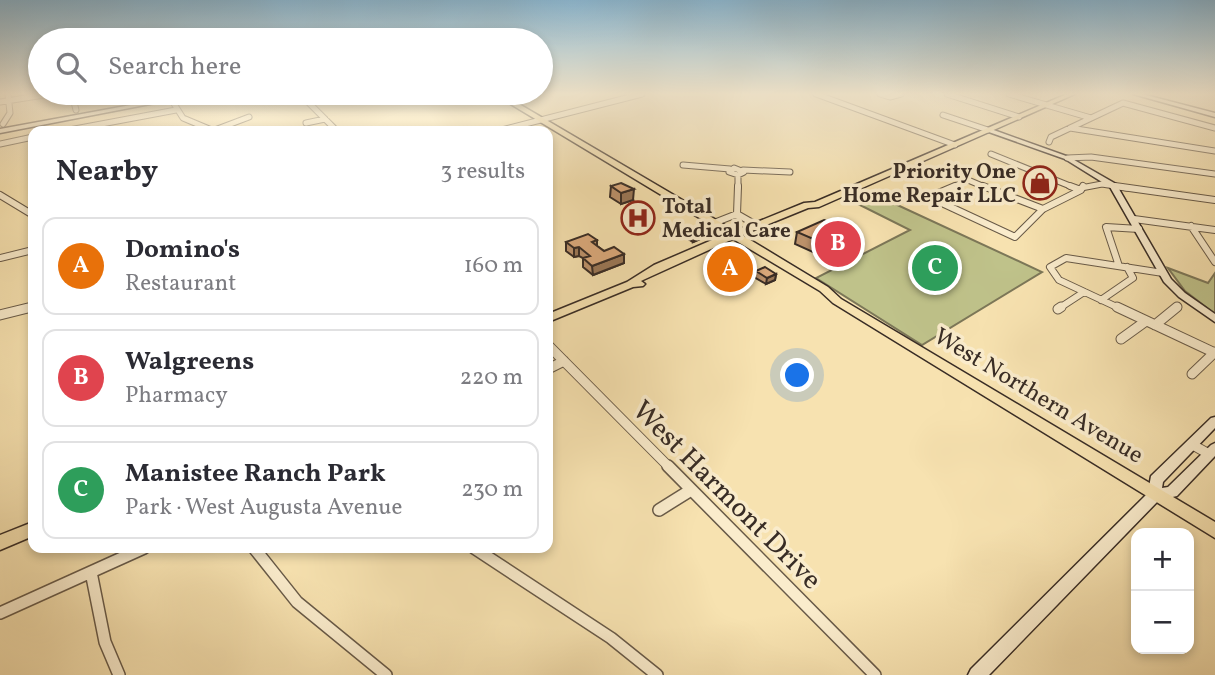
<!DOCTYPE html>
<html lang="en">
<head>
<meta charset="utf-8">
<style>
	body { margin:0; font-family:Vollkorn,serif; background:#f7f7f7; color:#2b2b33 }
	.controls { position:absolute; right:21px; bottom:21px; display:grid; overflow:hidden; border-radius:14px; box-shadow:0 4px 10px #0003 }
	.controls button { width:63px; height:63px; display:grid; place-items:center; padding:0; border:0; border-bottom:2px solid #e1e1e2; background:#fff; color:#2b2b33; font:35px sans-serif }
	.you { position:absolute; left:798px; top:376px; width:24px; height:24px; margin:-18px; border:5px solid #fff; border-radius:50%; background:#1a73e8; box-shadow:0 0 0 10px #1a73e833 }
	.badge { display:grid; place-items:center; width:46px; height:46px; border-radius:50%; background:#db2777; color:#fff; font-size:23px; font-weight:700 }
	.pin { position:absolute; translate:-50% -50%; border:4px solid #fff; box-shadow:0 2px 7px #0006 }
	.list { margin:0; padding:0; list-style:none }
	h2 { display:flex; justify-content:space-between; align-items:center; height:91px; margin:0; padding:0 28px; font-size:30px }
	h2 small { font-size:23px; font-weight:400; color:#7c7c81 }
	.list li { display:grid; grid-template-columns:46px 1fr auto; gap:21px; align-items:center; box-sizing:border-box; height:98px; margin:0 14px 14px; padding:0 14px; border:2px solid #e1e1e2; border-radius:14px }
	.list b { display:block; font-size:26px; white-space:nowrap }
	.list p { margin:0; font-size:23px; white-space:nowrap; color:#7c7c81 }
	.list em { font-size:23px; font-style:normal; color:#7c7c81 }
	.icon { flex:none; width:38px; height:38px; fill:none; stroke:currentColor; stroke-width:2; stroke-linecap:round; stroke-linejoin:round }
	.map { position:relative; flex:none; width:1215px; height:675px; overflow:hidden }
	.search { position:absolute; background:#fff; box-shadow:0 4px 10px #0003; left:28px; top:28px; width:525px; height:77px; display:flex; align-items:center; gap:18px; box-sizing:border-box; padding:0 24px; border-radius:38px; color:#7c7c81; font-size:26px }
	.panel { position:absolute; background:#fff; box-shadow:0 4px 10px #0003; left:28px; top:126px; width:525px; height:427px; border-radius:14px }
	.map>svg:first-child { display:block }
	.green { fill:#bfc28a; stroke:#7c7758; stroke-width:2 }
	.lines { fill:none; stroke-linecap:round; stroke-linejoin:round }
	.street-far3-casing { stroke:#685a48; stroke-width:7 }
	.street-far2-casing { stroke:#685a48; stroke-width:8 }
	.street-far1-casing { stroke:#685a48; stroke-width:11 }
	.street-casing { stroke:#685a48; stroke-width:14 }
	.secondary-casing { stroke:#382c25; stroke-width:3 }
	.primary-casing { stroke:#382c25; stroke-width:3 }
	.street-far3 { stroke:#faeccc; stroke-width:5 }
	.street-far2 { stroke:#faeccc; stroke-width:6 }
	.street-far1 { stroke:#faeccc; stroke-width:9 }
	.street { stroke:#faeccc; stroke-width:11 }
	.secondary { fill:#faeccc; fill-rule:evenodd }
	.primary { fill:#f7e2b0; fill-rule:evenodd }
	.wall { fill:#be936c; stroke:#382c25; stroke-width:2 }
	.shaded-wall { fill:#9b7858; stroke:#382c25; stroke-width:2 }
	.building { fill:#ddab7d; stroke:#382c25; stroke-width:2 }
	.labels { text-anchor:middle; stroke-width:7; stroke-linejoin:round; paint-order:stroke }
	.far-poi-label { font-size:21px; font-weight:bold; fill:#382c25; stroke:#faeccc; text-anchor:end }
	.street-label { font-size:24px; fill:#382c25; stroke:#faeccc }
	.near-street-label { font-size:28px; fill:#382c25; stroke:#faeccc }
</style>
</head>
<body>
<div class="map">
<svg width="1215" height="675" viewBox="0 0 1215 675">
	<rect width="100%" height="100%" fill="#f7e2b0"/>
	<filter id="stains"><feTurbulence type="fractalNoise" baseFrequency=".00286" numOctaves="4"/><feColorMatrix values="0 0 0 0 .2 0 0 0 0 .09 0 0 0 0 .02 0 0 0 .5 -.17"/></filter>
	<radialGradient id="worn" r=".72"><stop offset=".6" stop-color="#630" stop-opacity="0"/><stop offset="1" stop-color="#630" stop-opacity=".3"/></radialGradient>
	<path class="green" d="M865 190 1042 272 922 345 816 278 910 230 846 198Z
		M1168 268 1208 283 1215 273V314L1185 291Z"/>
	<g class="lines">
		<defs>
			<path id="street-far3" d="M72 94 76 110
				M300 94 337 131
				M816 94 955 145
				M880 94 890 97 901 94
				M947 94 1019 117
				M1009 94 1091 118
				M241 98 262 94
				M171 99 183 118 214 131
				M0 102 50 94
				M943 115 988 130
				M306 123 325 119
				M3 124 10 113 8 94
				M1070 128 1215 151
				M64 131 176 110
				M212 131 249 117
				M498 131 642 94
				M1049 142 1051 137 1123 103 1215 128
				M0 144 33 137
				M991 154 1075 188
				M1067 158 1091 157 1215 174
				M683 165 730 169
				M734 168 744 172 738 175 729 172Z
				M743 170 790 172
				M738 188V175
				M951 188 968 180 987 188
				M1081 188 1102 184 1127 188"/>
			<path id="street-far2" d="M955 186 929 197 1015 237 1043 209
				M983 186 1043 209
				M1070 186 1081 190
				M1115 186 1215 200
				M0 195 33 215
				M1043 209 1081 190 1083 186
				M737 214 738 186
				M737 214 758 226
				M1134 219 1215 230
				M714 223 737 214
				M1191 226 1215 262
				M0 258 33 250
				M1119 266 1106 227 1139 229
				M1101 300 1133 278 1127 267
				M25 309 33 307
				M1058 309 1084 292
				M1121 309 1059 280 1050 267 1066 258 1163 273
				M1175 309 1177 307"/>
			<path id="street-far1" d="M1117 307 1215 353
				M1058 309 1061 307
				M0 315 32 307
				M1155 325 1177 307
				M1121 339 1146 321
				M548 345 670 468
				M548 369 564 361
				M1192 374 1215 352
				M1191 444 1209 454"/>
			<path id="street" d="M668 466 875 675
				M659 510 691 490
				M254 548 297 602 386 675
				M474 548 611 638 657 675
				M91 572 105 642 119 675
				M0 613 144 548"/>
			<path id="secondary" d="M191 94H202L0 133V129Z
				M1133 94H1142L1215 113V117Z
				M988 128 1069 157 1116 184 1171 279 1185 293 1215 314V322L1179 297 1164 282 1110 187 1065 159 986 131V129Z
				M1215 417V428L1163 482 1162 488 1168 487 1211 445 1215 443V456L1177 496 1159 500 989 675H968L971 669 1148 493 1151 476 1211 418Z"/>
			<path id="primary" d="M494 94H502L735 231 804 203 815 202 1067 94H1075L819 207 808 208 742 235 828 287 841 299 1215 522V538L833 303 820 291 733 239 643 280 641 281 645 284 643 286 633 287 548 322V314L627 282 654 265 726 234Z
				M33 522V536L0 550V535Z"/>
		</defs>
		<use href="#street-far3" class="street-far3-casing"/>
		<use href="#street-far2" class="street-far2-casing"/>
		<use href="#street-far1" class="street-far1-casing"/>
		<use href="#street" class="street-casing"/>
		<use href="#secondary" class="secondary-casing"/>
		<use href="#primary" class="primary-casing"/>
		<use href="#street-far3" class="street-far3"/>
		<use href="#street-far2" class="street-far2"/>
		<use href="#street-far1" class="street-far1"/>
		<use href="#street" class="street"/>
		<use href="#secondary" class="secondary"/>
		<use href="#primary" class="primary"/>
	</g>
	<path class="wall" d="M611 186 633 200 621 204 610 197Z
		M683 229 700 239 693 242 682 235Z
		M797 232 852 233 849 245 824 257 795 244Z
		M597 240V246L604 251 624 254V263L593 275 583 267V258L579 256 574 257 566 251V242Z
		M717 255 749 256 748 265 729 273 716 264Z
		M756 271 776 274 775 280 766 284 754 277Z"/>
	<path class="shaded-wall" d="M634 189 633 200 621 204V193Z
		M701 233 700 239 693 242 694 236Z
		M852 233 849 245 824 257 827 245Z
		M579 247V256L574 257V248Z
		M624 254V263L593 275 592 266Z
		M749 256 748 265 729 273 730 264Z
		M776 274 775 280 766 284 767 278Z"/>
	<path class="building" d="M621 183 634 189 621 193 611 186Z
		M824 220 852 233 827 245 797 232Z
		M690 226 701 233 694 236 683 229Z
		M588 234 597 240 592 242 604 251 614 247 624 254 592 266 583 258 590 256 579 247 574 248 566 242Z
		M736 247 749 256 730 264 717 255Z
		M765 267 776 274 767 278 756 271Z"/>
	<linearGradient id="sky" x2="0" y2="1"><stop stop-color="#8ab7d2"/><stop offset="0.5" stop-color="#fbf2db"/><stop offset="1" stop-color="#fbf2db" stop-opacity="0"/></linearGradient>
	<rect width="1215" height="188" fill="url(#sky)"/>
	<defs>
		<symbol id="shop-ring" viewBox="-11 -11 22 22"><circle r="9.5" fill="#faeccc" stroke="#8f2418" stroke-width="1.5"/><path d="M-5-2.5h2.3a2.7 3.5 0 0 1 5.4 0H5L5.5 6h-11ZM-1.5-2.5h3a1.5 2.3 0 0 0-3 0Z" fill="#8f2418"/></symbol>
		<symbol id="hospital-ring" viewBox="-11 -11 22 22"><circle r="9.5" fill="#faeccc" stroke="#8f2418" stroke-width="1.5"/><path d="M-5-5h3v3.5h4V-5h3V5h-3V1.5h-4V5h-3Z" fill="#8f2418"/></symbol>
	</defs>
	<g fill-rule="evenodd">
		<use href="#shop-ring" x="1021" y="164" width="38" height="38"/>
		<use href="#hospital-ring" x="619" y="199" width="38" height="38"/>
	</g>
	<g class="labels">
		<g class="far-poi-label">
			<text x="1016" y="178">Priority One<tspan x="1016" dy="24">Home Repair LLC</tspan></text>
			<text x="662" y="213" text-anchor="start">Total<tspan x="662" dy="24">Medical Care</tspan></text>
		</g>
		<g class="street-label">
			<text transform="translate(1039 395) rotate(31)" y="8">West Northern Avenue</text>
		</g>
		<g class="near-street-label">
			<text transform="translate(728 494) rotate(45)" y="10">West Harmont Drive</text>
		</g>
	</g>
	<rect width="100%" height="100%" filter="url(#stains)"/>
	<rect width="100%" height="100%" fill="url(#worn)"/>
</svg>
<div class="controls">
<button>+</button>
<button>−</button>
</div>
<div class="you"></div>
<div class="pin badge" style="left:730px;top:269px;background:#e8710a">A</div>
<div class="pin badge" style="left:838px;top:244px;background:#e0444e">B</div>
<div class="pin badge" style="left:935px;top:268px;background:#2e9e5b">C</div>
<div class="search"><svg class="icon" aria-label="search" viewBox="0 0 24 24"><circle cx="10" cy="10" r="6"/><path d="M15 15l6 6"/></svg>Search here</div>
<section class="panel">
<h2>Nearby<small>3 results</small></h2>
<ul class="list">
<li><span class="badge" style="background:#e8710a">A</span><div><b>Domino's</b><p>Restaurant</p></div><em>160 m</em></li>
<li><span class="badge" style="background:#e0444e">B</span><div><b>Walgreens</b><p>Pharmacy</p></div><em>220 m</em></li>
<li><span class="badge" style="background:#2e9e5b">C</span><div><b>Manistee Ranch Park</b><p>Park · West Augusta Avenue</p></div><em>230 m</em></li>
</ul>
</section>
</div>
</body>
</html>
